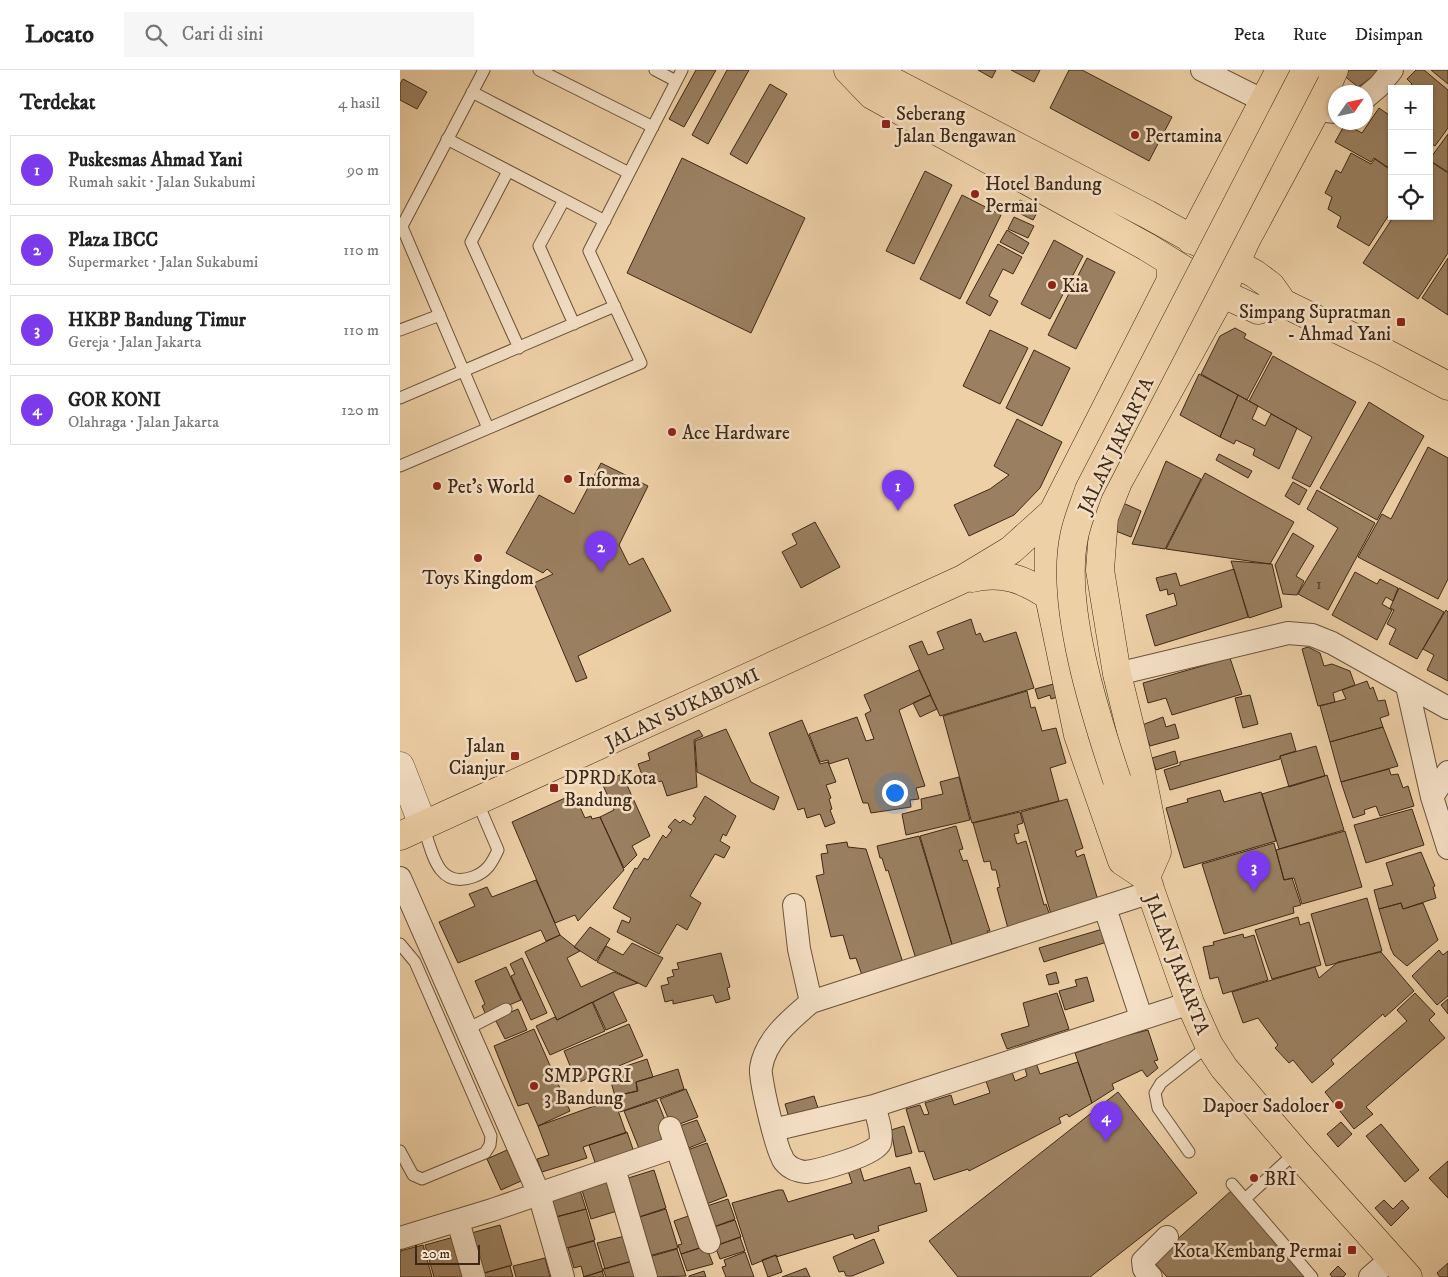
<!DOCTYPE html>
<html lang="id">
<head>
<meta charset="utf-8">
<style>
	body { margin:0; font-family:"IM FELL DW Pica",serif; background:#f6f6f6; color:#222 }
	.controls { position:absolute; right:15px; top:15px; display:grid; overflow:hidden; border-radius:0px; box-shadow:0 1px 4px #0004 }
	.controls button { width:45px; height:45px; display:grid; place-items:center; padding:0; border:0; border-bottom:1px solid #e0e0e0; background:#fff; color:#222; font:25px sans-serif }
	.compass { position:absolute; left:928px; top:15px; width:45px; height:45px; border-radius:50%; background:#fff; box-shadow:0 1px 4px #0004; rotate:56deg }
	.scale { position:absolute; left:15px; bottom:12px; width:65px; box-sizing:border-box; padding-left:5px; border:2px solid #3e2916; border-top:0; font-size:14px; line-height:18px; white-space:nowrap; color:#3e2916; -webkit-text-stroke:4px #f4e0c6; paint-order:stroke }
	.you { position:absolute; left:494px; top:722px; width:18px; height:18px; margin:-12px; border:4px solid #fff; border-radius:50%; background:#1a73e8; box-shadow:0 0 0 8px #1a73e833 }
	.badge { display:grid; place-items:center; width:32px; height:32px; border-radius:50%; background:#7c3aed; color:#fff; font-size:16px; font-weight:700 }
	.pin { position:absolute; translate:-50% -41px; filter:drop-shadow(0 1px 2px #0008) }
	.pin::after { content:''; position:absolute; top:26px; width:18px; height:15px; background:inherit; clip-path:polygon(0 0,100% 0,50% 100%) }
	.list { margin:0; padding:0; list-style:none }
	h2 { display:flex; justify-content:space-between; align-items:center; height:65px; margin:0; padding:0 20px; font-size:21px }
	h2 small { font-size:16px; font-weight:400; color:#767676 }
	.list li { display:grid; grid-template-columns:32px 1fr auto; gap:15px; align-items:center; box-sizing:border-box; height:70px; margin:0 10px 10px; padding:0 10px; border:1px solid #e0e0e0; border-radius:0px }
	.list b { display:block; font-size:19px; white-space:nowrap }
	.list p { margin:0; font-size:16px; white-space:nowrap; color:#767676 }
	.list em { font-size:16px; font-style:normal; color:#767676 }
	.icon { flex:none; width:28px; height:28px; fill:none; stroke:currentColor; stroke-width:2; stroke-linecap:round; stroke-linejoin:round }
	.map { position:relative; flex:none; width:1048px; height:1207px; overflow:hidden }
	header { display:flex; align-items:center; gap:30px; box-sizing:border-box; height:70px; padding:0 25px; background:#fff; border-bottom:1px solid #e0e0e0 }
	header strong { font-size:24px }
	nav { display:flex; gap:28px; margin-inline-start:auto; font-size:18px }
	.search { width:350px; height:45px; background:#f6f6f6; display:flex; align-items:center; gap:12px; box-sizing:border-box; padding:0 18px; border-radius:0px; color:#767676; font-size:19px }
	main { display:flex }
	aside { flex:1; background:#fff }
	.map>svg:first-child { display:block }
	.building { fill:#9a8061; stroke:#3e2916 }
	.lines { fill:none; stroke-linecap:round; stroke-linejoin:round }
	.service-casing { stroke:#6a533a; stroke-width:13 }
	.minor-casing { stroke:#6a533a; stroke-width:24 }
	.tertiary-casing { stroke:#6a533a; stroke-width:29 }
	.primary-casing { stroke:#3e2916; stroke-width:29 }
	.service { stroke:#f4e0c6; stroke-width:11 }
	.minor { stroke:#f4e0c6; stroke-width:22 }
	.tertiary { stroke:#f4e0c6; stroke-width:28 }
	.primary { stroke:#eed0a7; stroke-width:28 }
	.primary-bridge-casing { stroke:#3e2916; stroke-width:29; stroke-linecap:butt }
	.primary-bridge { stroke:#eed0a7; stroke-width:28 }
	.poi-dot { fill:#8f2418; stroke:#f4e0c6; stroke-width:2 }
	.labels { text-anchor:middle; stroke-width:5; stroke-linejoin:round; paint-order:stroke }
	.number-label { font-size:16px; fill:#553f29 }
	.poi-label { font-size:19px; fill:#3e2916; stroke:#f4e0c6; text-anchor:start }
	.street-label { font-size:19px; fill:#3e2916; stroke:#f4e0c6 }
</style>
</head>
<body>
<header>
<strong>Locato</strong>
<div class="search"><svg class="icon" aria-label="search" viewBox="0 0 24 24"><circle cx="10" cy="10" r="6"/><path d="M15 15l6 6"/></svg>Cari di sini</div>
<nav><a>Peta</a><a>Rute</a><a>Disimpan</a></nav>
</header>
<main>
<aside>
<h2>Terdekat<small>4 hasil</small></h2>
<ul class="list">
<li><span class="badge">1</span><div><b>Puskesmas Ahmad Yani</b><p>Rumah sakit · Jalan Sukabumi</p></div><em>90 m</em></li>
<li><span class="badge">2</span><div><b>Plaza IBCC</b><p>Supermarket · Jalan Sukabumi</p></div><em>110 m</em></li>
<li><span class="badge">3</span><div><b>HKBP Bandung Timur</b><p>Gereja · Jalan Jakarta</p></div><em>110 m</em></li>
<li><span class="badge">4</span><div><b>GOR KONI</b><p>Olahraga · Jalan Jakarta</p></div><em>120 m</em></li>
</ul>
</aside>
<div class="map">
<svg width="1048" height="1207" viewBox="0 0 1048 1207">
	<rect width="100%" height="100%" fill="#eed0a7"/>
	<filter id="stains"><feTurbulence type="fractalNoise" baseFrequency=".004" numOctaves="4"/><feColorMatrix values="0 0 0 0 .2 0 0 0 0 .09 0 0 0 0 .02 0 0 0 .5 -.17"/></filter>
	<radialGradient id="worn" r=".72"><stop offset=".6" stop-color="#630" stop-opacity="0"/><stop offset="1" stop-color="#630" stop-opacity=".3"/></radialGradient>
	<path class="building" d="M296 0H316L284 57 269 49Z
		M327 0H349L308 74 292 65Z
		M578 0H596L592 8Z
		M611 0H640L634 12Z
		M669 0H682L772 47 749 91 650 38Z
		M945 0H982L958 17 942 4Z
		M1016 0H1024L1048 20V58L1035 76 1029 72V19H1007L1012 14 1007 9Z
		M1031 0H1048V14Z
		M3 9 27 22 17 39 0 30V14Z
		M370 14 387 24 347 94 330 84Z
		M979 38 992 47V100L974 88 971 92 935 72 945 54 962 63Z
		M1048 64V102L1029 90Z
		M951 83 971 94 975 89 992 101V140L969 176 937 157 941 147 928 139 932 127 925 123 936 100 941 103Z
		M282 88 405 148 351 263 227 203Z
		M1030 91 1048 103V183L1018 229 963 193 994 146H1029Z
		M525 101 552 115 514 194 486 181Z
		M562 125 601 145 560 229 520 209Z
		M620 130 639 139 633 150 615 141Z
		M614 147 634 156 628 168 608 159Z
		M607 160 629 173 623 184 600 172Z
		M654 170 683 186 650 249 621 234Z
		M598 174 622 187 613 204 603 199 589 226 598 231 590 246 566 233Z
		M687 188 715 202 676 279 648 265Z
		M1048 188V245L1022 228Z
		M835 258 846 264 844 268 872 283 847 330 801 304 820 266Z
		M590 260 628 278 600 334 563 316Z
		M634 280 670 298 642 356 606 338Z
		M873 286 956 332 910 417 892 408 912 367 849 331Z
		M799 304 838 325 820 367 780 345Z
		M838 325 858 336 852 349 865 356 871 344 897 358 879 399 853 385 855 379 836 370 834 374 820 367Z
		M969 332 1024 366 977 450 920 418Z
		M617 349 662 372 640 418 614 445 569 466 554 435 590 419 609 405 594 396Z
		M1028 377 1048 388V509L1038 529 958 487 982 444 991 449Z
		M819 384 852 401 848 408 816 390Z
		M766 391 801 409 765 479 732 474Z
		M201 393 248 416 219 475 229 495 243 488 271 541 178 586 187 608 176 612 134 513 153 504 147 499 143 503 106 483 139 425 174 444Z
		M805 403 894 452 870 494 766 479Z
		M893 412 907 420 899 435 885 426Z
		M917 420 975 453 928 540 898 524 938 458 907 439Z
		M723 433 741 441 731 467 713 460Z
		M415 452 440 497 401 518 382 482 397 474 392 464Z
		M893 463 914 476 896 506 904 511 897 525 883 524 875 495Z
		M831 491 872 494 882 537 849 548Z
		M834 499 848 547 755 576 746 545 777 535 774 523 768 525 767 519 760 521 756 508 776 503 780 516Z
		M955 502 977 514 980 509 998 518 993 531 986 527 982 534 992 540 977 570 932 545Z
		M999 518 1044 542 1017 589 989 574 996 559 987 554 994 540 990 538Z
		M1046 540 1048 542V611L1027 600 1034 585 1023 579Z
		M571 549 576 565 580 563 584 572 616 562 634 618 540 646 509 576 522 571 528 585 544 579 537 562Z
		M908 577 920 583 924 596 932 594 950 601 955 615 933 623 935 632 918 636 902 579Z
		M830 588 842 624 772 645 766 628 748 633 743 613Z
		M519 600 531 625 499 640 525 716 516 718 519 729 510 730 511 737 471 743 468 733H463L448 688 429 694 428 690 420 692 409 664 457 647 466 671 474 669 465 644 471 641 464 625Z
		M967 611 970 619 973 617 978 631 985 630 989 645 980 648 983 657 930 672 920 636 946 629 942 620Z
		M661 612 664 625 651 629 650 625 638 629 635 619Z
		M627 621 631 638 635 637 642 661 656 658 666 693 650 698 659 731 572 753 543 646Z
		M530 625 537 639 520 647 513 633Z
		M850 625 858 654 843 658 835 628Z
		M763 647 766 657 775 654 779 668 750 676 742 655Z
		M402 650 420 694 428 692 436 712 426 715 431 728 429 729 432 739 430 740 435 753 425 757 420 744 407 748 404 738 398 740 369 663Z
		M983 657 998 696 941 712 930 672Z
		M326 659 351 712 379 727 374 740 297 702 295 671Z
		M299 660 303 666 294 670 297 717 267 726 262 711 249 714 246 707 243 708 238 694 250 690 248 683Z
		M891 663 896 681 880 686V689L770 720 764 700 780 695V692Z
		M916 676 925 706 889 717 880 686Z
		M775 681 778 693 756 700 752 688Z
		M989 699 991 705 998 704 1003 718 1008 716 1014 736 980 746 976 736 964 740 965 744 953 748 941 712Z
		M222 704 250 766 232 776 237 785 224 798 200 747 214 740 202 713Z
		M927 705 944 760 879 779 862 724Z
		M559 707 570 750 506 765 502 744 522 739 521 729 543 724 540 712Z
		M820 720 824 732 861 722 876 771 784 798 766 738 788 732 787 729Z
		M174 724 185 748 191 746 192 749 200 747 224 800 178 851 175 845 155 853 112 752Z
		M305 726 336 746 326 766 323 764 320 771 330 777 324 788 315 784 290 826 301 833 287 860 277 854 259 884 217 862 222 850 229 853 231 848 213 838 235 798 237 799 244 788 248 790 263 765 266 768 272 760 268 757 275 749 280 753 283 750 291 755 296 748 293 746Z
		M667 729 683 778 675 781 677 787 684 784 700 837 653 851 621 742Z
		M1012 739 1024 775 966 793 954 755Z
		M620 742 623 753 617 755 619 763 614 764 617 774 626 771 644 835 646 834 652 852 609 862 597 818 600 817 596 800H592L590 791 584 792 573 753Z
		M556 756 563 779 559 780 563 791 567 790 590 861H587L590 870 554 881 520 766Z
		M945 761 962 817 902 834 894 808 884 810 876 780Z
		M519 766 554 881 517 892 488 800 486 801 482 788H480L477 776Z
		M447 772 448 777 466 779 504 896 463 908 456 888 450 889 443 865 431 867 416 806 424 804 421 784 428 783 426 775Z
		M874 773 884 810 892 808 901 835 893 837 894 843 824 864 802 794Z
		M1021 782 1035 816 1033 817 1036 828 1003 839 1001 833 979 839 974 820 993 815 986 793Z
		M136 810 160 865 146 871 141 860 58 893 39 852 75 836 69 824 87 817 92 827Z
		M967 828 982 881 926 896 911 844Z
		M1001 833 1003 839 1023 833 1038 870 1007 896 994 885 991 879 979 839Z
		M898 847 900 855 909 852 921 895 872 909 855 860Z
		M190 857 210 869 196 891 174 877Z
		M706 858 710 871 644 892 639 878Z
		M843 864 844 868 854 865 868 910 823 924 818 907 810 909 803 877 814 875 813 872Z
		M160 865 180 881 167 888 181 917 214 902 238 913 219 919 157 950 125 882Z
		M232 873 263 888 246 917 197 892 206 876 223 885Z
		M1039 880 1043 885 1048 881V926L1037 935 1012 906Z
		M981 882 1014 921 985 947 983 944 931 990 934 994 912 1013 893 990 889 993 875 978 878 975 858 948 843 953 832 922 915 897 919 908 938 892Z
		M321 883 330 917 327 918 330 929 316 933 313 925 273 934V930L265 932 261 916 269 914 267 908 274 906 272 900 279 899 277 893Z
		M122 888 147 943 131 950 111 906 115 904 110 894Z
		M106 897 121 930 86 945 82 936 85 934 75 911Z
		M656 902 659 913 649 915 646 905Z
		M687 907 694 931 665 940 659 921 677 916 675 910Z
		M213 922 227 951 206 960 193 932Z
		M657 923 669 959 607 979 601 964 629 956 623 933Z
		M1015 923 1035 944 1029 950 1045 968 966 1037 973 1044 954 1059 925 1022 1007 951 997 940Z
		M1048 929V944L1041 935Z
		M192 932 205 961 150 985 136 956 155 947 157 950Z
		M118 939 127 960 105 969 95 949Z
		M229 954 243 986 177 1013 164 981Z
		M134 959 170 1041 138 1056 128 1033 118 1036 94 976Z
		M748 960 758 990 754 991 758 998 747 1007 742 1000 712 1014 714 1019 692 1033 675 983 702 974 701 972Z
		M247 989 253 1007 236 1012 237 1021 215 1026 208 1002Z
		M678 992 692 1033 669 1047 667 1044 659 1048 661 1053 569 1101 568 1099 534 1110 524 1081 519 1082 506 1039 520 1035 524 1045 529 1044 525 1033 551 1025 554 1035 590 1023 586 1011 612 1002 615 1011 627 1006 625 998 636 993 640 1004Z
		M278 999 284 1019 220 1042 215 1026 238 1021 236 1012Z
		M286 1019 298 1047 272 1057 260 1029Z
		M718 1022 797 1123 690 1207H558L529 1171Z
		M414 1026 420 1044 390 1051 385 1034Z
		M214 1029 226 1063 183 1077 187 1088 142 1102 137 1089 149 1085 138 1056Z
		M257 1030 273 1070 240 1081 224 1041Z
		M297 1050 306 1071 279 1082 271 1059Z
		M941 1052 952 1064 938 1077 927 1064Z
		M981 1054 1019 1100 1005 1112 966 1066Z
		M504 1056 512 1083 496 1087 491 1060Z
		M227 1062 234 1082 196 1095 189 1075Z
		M307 1073 327 1126 299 1137 279 1083Z
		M107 1080 121 1111 101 1120 87 1089Z
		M1048 1091V1128L1029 1108Z
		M510 1097 515 1114 520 1113 527 1141 478 1156 479 1161 455 1169 453 1164 376 1187V1185L352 1195 332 1133 378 1120H383L388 1132 452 1113 448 1101 460 1098 464 1111Z
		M254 1100 266 1138 233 1149 222 1110Z
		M206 1109 217 1141 191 1149 181 1117Z
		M179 1117 186 1139 156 1147 150 1125Z
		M831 1121 905 1207H767L753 1191Z
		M328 1129 335 1149 308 1159 301 1138Z
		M984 1130 993 1139 1002 1130 1009 1138 991 1156 975 1138Z
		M186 1139 195 1170 166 1178 156 1147Z
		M266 1139 278 1178 245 1187 233 1149Z
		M294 1144 306 1176 281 1184 278 1175 282 1174 274 1151Z
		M335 1150 341 1167 315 1176 308 1159Z
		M100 1155 112 1195 81 1204 68 1164Z
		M229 1165 236 1190 205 1199 197 1173Z
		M54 1167 66 1207H34L25 1175Z
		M340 1167 345 1181 320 1189 315 1176Z
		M474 1169 484 1193 452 1206H446L444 1201 439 1202 433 1187Z
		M194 1171 203 1201 184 1207 181 1196 174 1198 168 1178Z
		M23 1175 32 1207H0V1181Z
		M306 1176 313 1194 287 1201 281 1184Z
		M277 1179 286 1206 256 1207 245 1188Z
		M345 1182 354 1207H326L322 1197 326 1196 324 1190Z
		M376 1185 382 1202 368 1207 362 1190Z
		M145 1188 150 1207H116L113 1196Z
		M236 1190 242 1207H206L203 1199Z
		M1048 1193V1207H1040L1037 1203Z
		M110 1196 113 1207H81L80 1204Z
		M938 1196 946 1204 943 1207H932L930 1204Z
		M406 1198 410 1207H382Z
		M202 1201 204 1207H183Z
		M304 1201 306 1207H289V1206Z"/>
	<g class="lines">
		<defs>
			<path id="service" d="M139 0 253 57
				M255 0 276 11
				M72 22 229 103
				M47 69 205 151
				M108 101 71 172 119 278
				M164 130 139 176 174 254
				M2 157 88 358
				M0 160 84 0
				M0 260 40 245
				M0 328 215 236
				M0 396 241 293 189 181 282 0
				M23 755C32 781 37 820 73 807 87 802 92 793 98 780L77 731
				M0 874 15 892 91 1066 90 1075 85 1083 22 1109 13 1105 0 1081
				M67 959 106 939
				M789 1082 758 1038 755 1023 761 1013 809 975
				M832 1114 912 1207
				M845 1129 896 1082"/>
			<path id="minor" d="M802 0 864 31
				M966 27 979 16 992 0
				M916 40 936 42
				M717 604 888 563 912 565 932 573 1048 638
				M1007 616 1032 727 1048 778
				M1032 727 1048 702
				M0 808 139 1124 163 1207
				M394 835 399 879 411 932
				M705 838 741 947
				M474 1036C477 1046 483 1063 480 1073 475 1085 420 1100 406 1102 403 1102 395 1100 392 1098 388 1096 383 1091 382 1087 376 1077 359 1007 361 998 365 970 391 949 411 932L751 822
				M270 1058 309 1172
				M373 1060 474 1036 790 933
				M214 1098 246 1207
				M58 1151 74 1207
				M0 1168 92 1140 275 1077
				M751 1207 744 1199 743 1191 767 1167
				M970 1207 992 1188"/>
			<path id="tertiary" d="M0 696 23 755"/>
			<path id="primary" d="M448 0 472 25 747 177 821 223 858 240 883 233
				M454 0 480 5 747 144 855 204 871 216 883 233 982 281 1048 316
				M791 170 880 0
				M572 508C602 501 624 509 649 526
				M717 710 751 822 790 933 809 975 824 998 896 1082 1008 1207
				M0 766 563 509 611 480 653 442
				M746 807 757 782 741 702 717 604 700 500 704 447 718 412 817 233 847 168 916 40 934 0
				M746 807 722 791 678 665 649 526V476L653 442 771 210V193"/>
		</defs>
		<use href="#service" class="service-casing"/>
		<use href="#minor" class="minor-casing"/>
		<use href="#tertiary" class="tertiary-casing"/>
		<use href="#primary" class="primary-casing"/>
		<use href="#service" class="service"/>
		<use href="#minor" class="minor"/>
		<use href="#tertiary" class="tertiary"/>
		<use href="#primary" class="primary"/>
		<defs>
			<path id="primary-bridge" d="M717 710C695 644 660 535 674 467 677 451 684 435 689 420L906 0"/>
		</defs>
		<use href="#primary-bridge" class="primary-bridge-casing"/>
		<use href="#primary-bridge" class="primary-bridge"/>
	</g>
	<g class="poi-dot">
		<rect x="481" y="49" width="10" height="10" rx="2.5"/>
		<circle cx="735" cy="65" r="5"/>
		<circle cx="575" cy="124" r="5"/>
		<circle cx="652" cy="215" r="5"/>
		<rect x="996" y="247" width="10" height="10" rx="2.5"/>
		<circle cx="272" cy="362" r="5"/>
		<circle cx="168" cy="409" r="5"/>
		<circle cx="37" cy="416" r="5"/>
		<circle cx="78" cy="488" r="5"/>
		<rect x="110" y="681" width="10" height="10" rx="2.5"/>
		<rect x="149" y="713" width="10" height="10" rx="2.5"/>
		<circle cx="134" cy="1016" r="5"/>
		<circle cx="939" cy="1035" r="5"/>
		<circle cx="854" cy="1108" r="5"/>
		<rect x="947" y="1175" width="10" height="10" rx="2.5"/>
	</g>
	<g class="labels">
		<g class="number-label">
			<text x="919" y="519">1</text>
		</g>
		<g class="poi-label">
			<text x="496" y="50">Seberang<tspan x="496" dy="22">Jalan Bengawan</tspan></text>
			<text x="745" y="72">Pertamina</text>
			<text x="585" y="120">Hotel Bandung<tspan x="585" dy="22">Permai</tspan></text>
			<text x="662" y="222">Kia</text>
			<text x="991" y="248" text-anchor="end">Simpang Supratman<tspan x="991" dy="22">- Ahmad Yani</tspan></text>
			<text x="282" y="369">Ace Hardware</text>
			<text x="178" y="416">Informa</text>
			<text x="47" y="423">Pet's World</text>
			<text x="78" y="514" text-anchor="middle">Toys Kingdom</text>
			<text x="105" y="682" text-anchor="end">Jalan<tspan x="105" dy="22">Cianjur</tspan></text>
			<text x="164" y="714">DPRD Kota<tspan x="164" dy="22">Bandung</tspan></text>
			<text x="144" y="1012">SMP PGRI<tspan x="144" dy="22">3 Bandung</tspan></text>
			<text x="929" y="1042" text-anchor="end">Dapoer Sadoloer</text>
			<text x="864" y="1115">BRI</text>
			<text x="942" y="1187" text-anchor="end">Kota Kembang Permai</text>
		</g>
		<g class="street-label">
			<text transform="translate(715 375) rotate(-64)" y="7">JALAN JAKARTA</text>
			<text transform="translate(282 638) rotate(-25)" y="7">JALAN SUKABUMI</text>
			<text transform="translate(778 894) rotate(69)" y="7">JALAN JAKARTA</text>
		</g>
	</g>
	<rect width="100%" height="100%" filter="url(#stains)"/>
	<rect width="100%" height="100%" fill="url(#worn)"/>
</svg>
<div class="controls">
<button>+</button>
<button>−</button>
<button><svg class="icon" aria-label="locate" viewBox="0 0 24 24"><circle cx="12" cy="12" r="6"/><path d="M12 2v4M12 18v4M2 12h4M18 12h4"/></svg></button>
</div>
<svg class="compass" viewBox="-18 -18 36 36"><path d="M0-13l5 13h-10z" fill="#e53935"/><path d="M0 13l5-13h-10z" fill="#767676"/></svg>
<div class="scale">20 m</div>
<div class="you"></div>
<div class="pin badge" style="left:498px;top:441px">1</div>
<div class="pin badge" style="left:201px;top:502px">2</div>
<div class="pin badge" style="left:854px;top:822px">3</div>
<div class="pin badge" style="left:706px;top:1072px">4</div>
</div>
</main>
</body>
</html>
